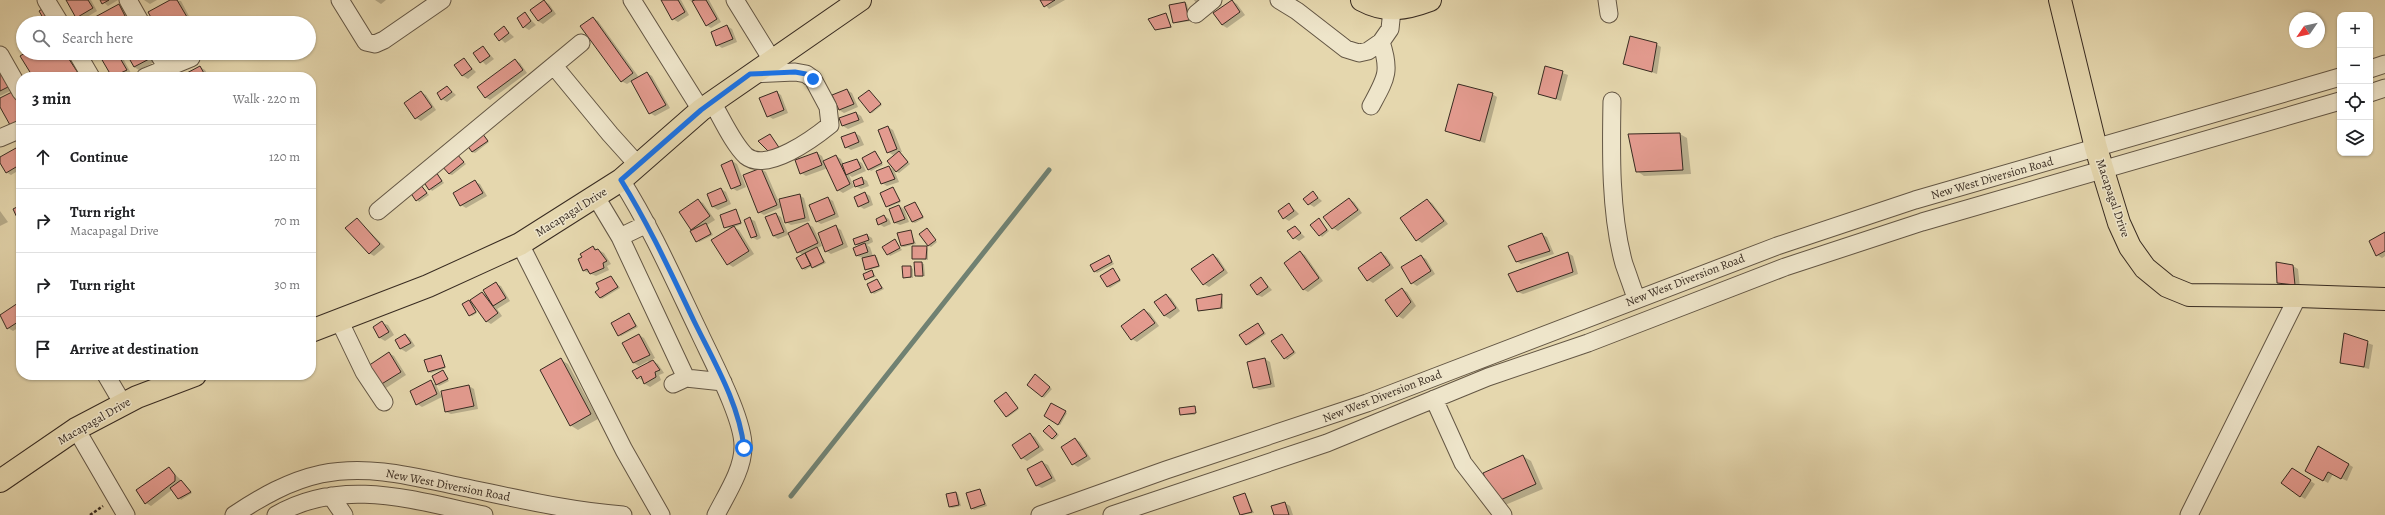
<!DOCTYPE html>
<html lang="en">
<head>
<meta charset="utf-8">
<style>
	body { margin:0; font-family:Alegreya,serif; background:#f6f6f6; color:#202124 }
	.controls { position:absolute; right:12px; top:12px; display:grid; overflow:hidden; border-radius:8px; box-shadow:0 1px 3px #0004 }
	.controls button { width:36px; height:36px; display:grid; place-items:center; padding:0; border:0; border-bottom:1px solid #e0e0e0; background:#fff; color:#202124; font:20px sans-serif }
	.compass { position:absolute; left:2289px; top:12px; width:36px; height:36px; border-radius:50%; background:#fff; box-shadow:0 1px 3px #0004; rotate:236deg }
	.stop { position:absolute; width:12px; height:12px; margin:-9px; border:3px solid #1a73e8; border-radius:50%; background:#fff }
	.stop.end { background:#1a73e8; border-color:#fff; box-shadow:0 1px 4px #0008 }
	.list { margin:0; padding:0; list-style:none }
	h2 { display:flex; justify-content:space-between; align-items:center; height:52px; margin:0; padding:0 16px; font-size:17px }
	h2 small { font-size:13px; font-weight:400; color:#757577 }
	.list li { display:grid; grid-template-columns:26px 1fr auto; gap:12px; align-items:center; box-sizing:border-box; height:64px; padding:0 16px; border-top:1px solid #e0e0e0 }
	.list b { display:block; font-size:15px; white-space:nowrap }
	.list p { margin:0; font-size:13px; white-space:nowrap; color:#757577 }
	.list em { font-size:13px; font-style:normal; color:#757577 }
	.icon { flex:none; width:22px; height:22px; fill:none; stroke:currentColor; stroke-width:2; stroke-linecap:round; stroke-linejoin:round }
	.map { position:relative; flex:none; width:2385px; height:515px; overflow:hidden }
	.search { position:absolute; background:#fff; box-shadow:0 1px 3px #0004; left:16px; top:16px; width:300px; height:44px; display:flex; align-items:center; gap:10px; box-sizing:border-box; padding:0 14px; border-radius:22px; color:#757577; font-size:15px }
	.panel { position:absolute; background:#fff; box-shadow:0 1px 3px #0004; left:16px; top:72px; width:300px; height:308px; border-radius:16px }
	.map>svg:first-child { display:block }
	.shadow { fill:#0003 }
	.lines { fill:none; stroke-linecap:round; stroke-linejoin:round }
	.stream { stroke:#708172; stroke-width:5 }
	.building { fill:#e39b8f; stroke:#382b21 }
	.minor-casing { stroke:#635644; stroke-width:19 }
	.major-casing { stroke:#382b21; stroke-width:24 }
	.path { stroke:#382b21; stroke-width:2.5; stroke-dasharray:3 2; stroke-linecap:butt }
	.minor { stroke:#eee5ca; stroke-width:17 }
	.major { stroke:#e5d7ae; stroke-width:22 }
	.route { stroke:#1a73e8; stroke-width:5 }
	.labels { text-anchor:middle; stroke-width:3; stroke-linejoin:round; paint-order:stroke }
	.street-label { font-size:12px; fill:#382b21; stroke:#eee5ca }
</style>
</head>
<body>
<div class="map">
<svg width="2385" height="515" viewBox="0 0 2385 515">
	<rect width="100%" height="100%" fill="#e5d7ae"/>
	<filter id="stains"><feTurbulence type="fractalNoise" baseFrequency=".005" numOctaves="4"/><feColorMatrix values="0 0 0 0 .2 0 0 0 0 .09 0 0 0 0 .02 0 0 0 .5 -.17"/></filter>
	<radialGradient id="worn" r=".72"><stop offset=".6" stop-color="#630" stop-opacity="0"/><stop offset="1" stop-color="#630" stop-opacity=".3"/></radialGradient>
	<path class="shadow" d="M67 0H91L97 11 82 20 77 17Z
		M101 0H118L108 6Z
		M144 0H157L150 4Z
		M172 0 181 1 191 20 186 23H155Z
		M375 0H386L381 4Z
		M662 0H681L689 15 678 22 673 19Z
		M689 0H709L721 22 711 28 706 25 693 2Z
		M1041 0H1065L1049 9Z
		M1194 0H1206L1196 3Z
		M544 1 549 4 556 14 543 24 538 21Z
		M1232 1 1237 4 1245 15 1227 28 1222 25 1214 14Z
		M1185 3 1187 4 1191 21 1176 23 1174 22Z
		M119 5 124 8 131 21 127 23H86Z
		M525 14 536 25 529 30 524 27Z
		M1166 14 1172 28 1155 29Z
		M593 18 598 21 638 76 634 81 647 73 652 76 670 108 655 116 650 113 632 81 627 84 621 81Z
		M727 26 732 29 737 42 722 48 717 45Z
		M504 28 514 37 505 43 496 34Z
		M1656 44 1661 47 1657 74 1625 63Z
		M483 47 494 59 486 65 474 53Z
		M27 53H70L85 77H35L22 56Z
		M99 53H120L131 73 125 77H113Z
		M127 53H152L156 61 139 70 134 67Z
		M464 60 476 72 468 79 463 76 456 66Z
		M515 60 520 63 527 73 490 100 485 97Z
		M0 63 14 89 0 96Z
		M200 67 205 70 209 77H188Z
		M1546 67 1568 75 1561 101 1539 93Z
		M447 87 456 95 447 102 442 99Z
		M847 90 852 93 858 107 844 113 839 110Z
		M869 91 882 105 872 113 870 112Z
		M421 92 426 95 436 110 421 121 416 118Z
		M776 92 781 95 788 113 773 119 768 116Z
		M1492 94 1497 97 1485 143 1446 131Z
		M856 113 861 116 864 122 848 129 843 126 840 119Z
		M888 127 893 130 902 152H900L910 164 899 173 894 170 899 182 887 186 882 183 889 167 896 171 897 153 893 155 888 152Z
		M855 133 860 136 864 145 851 150 846 147Z
		M482 134 489 142 475 153 472 152Z
		M1680 134 1687 138 1691 174 1644 176 1637 171Z
		M16 149 21 152V169L11 175 6 172 0 158Z
		M875 152 883 165 871 171 869 169Z
		M817 153 822 156 824 161 836 156 841 159 844 165 857 160 862 163 866 171 852 177 849 175 854 187 843 193 838 190 828 168 806 176 801 173Z
		M456 154 466 164 452 175 449 174Z
		M732 161 737 164 746 187 737 191 732 188Z
		M761 169 766 172 781 207 799 195 804 198 810 221 791 225 786 222 782 207 764 215 759 212 744 175Z
		M436 173 444 183 432 191 424 181Z
		M862 178 867 181 869 186 861 189 855 186Z
		M475 182 480 184 487 196 466 208 461 205 454 194Z
		M421 185 429 195 419 202 411 192Z
		M893 188 901 202 889 207 887 206Z
		M721 189 726 192 731 204 718 210 713 207 708 194Z
		M865 193 870 196 873 205 864 209 859 206Z
		M1313 193 1322 201 1314 207 1309 204Z
		M828 198 833 201 839 217 821 224 816 221Z
		M1349 199 1354 202 1362 213 1338 231 1333 228Z
		M698 200 703 203 715 220 707 225 713 235 699 242 692 229Z
		M1427 200 1432 203 1448 224 1422 243 1417 240Z
		M915 203 924 218 915 223 912 222Z
		M1289 204 1299 214 1289 221 1284 218Z
		M899 206 904 209 909 222 900 225 895 223Z
		M736 210 742 224 734 227 739 230 754 254 733 267 728 264 732 228 725 227Z
		M0 211 8 222 0 226Z
		M776 214 781 217 788 233 808 224 813 227 822 246 836 227 841 230 848 247 831 254 826 251 824 245 817 248 826 263 815 268 812 266 805 270 802 268 803 255 798 252 790 234 778 239 773 236 766 218Z
		M884 216 889 219 891 224 884 227 879 224Z
		M357 219 385 247 374 256 369 253Z
		M750 219 755 221 761 238 757 240 752 237Z
		M1319 220 1329 231 1322 237 1312 225Z
		M1295 227 1305 237 1299 241 1294 238Z
		M927 230 937 242 931 247 928 245Z
		M910 231 916 244 904 247 901 246Z
		M2385 233V256L2382 258 2377 255Z
		M1541 234 1547 237 1554 254 1521 264 1516 261Z
		M867 235 872 238 873 242 867 245 870 247 873 256 877 257 880 267 868 270 863 258 857 256 859 246 856 244Z
		M895 241 902 250 890 256 884 247Z
		M593 247 604 253 611 264 607 266 609 270 596 276 584 271Z
		M926 247 928 249V260L913 258Z
		M1300 252 1305 255 1323 281 1308 292 1303 289Z
		M1381 253 1386 256 1394 268 1373 283 1368 280Z
		M1568 253 1573 256 1578 274 1523 294 1518 292Z
		M1213 255 1218 258 1228 273 1209 287 1204 284Z
		M1109 256 1114 264 1097 273 1095 271Z
		M1421 256 1426 259 1435 274 1417 286 1412 283Z
		M921 263 924 264 925 276 919 277 916 276Z
		M2293 266 2298 269 2300 288 2278 282Z
		M911 267 913 269V278H906L904 277Z
		M1113 269 1121 281 1110 288 1107 286Z
		M872 271 876 277 866 279Z
		M611 277 620 288 602 299 600 297Z
		M1261 278 1272 290 1262 297 1257 295Z
		M877 280 884 289 874 294 872 292Z
		M496 284 501 286 510 301 497 309 502 316 491 324 486 321 474 305 477 313 472 316 470 315 469 301 482 293 488 296Z
		M1402 289 1407 292 1416 306 1403 319 1398 316Z
		M1166 295 1171 298 1180 311 1170 319 1165 316 1156 302Z
		M1221 295 1219 309 1199 311 1197 300Z
		M1223 295V309H1221Z
		M21 302V326L13 331 8 328 0 316Z
		M1144 310 1150 313 1159 326 1137 342 1132 339Z
		M629 314 638 327 621 336 619 335Z
		M382 323 388 325 394 335 385 341 380 338 374 328Z
		M1258 324 1266 334 1249 345 1247 344Z
		M2344 334 2373 345 2369 369 2341 362Z
		M405 335 410 338 415 346 406 352 401 349 396 341Z
		M639 335 644 338 655 358 651 360 658 364 664 373 659 375 661 380 650 387 645 384 644 380 639 379 646 374 645 372 639 378 634 371 649 363 648 361 639 366 634 363 624 343Z
		M1282 335 1296 353 1287 360 1273 341Z
		M389 353 394 356 406 375 386 388 381 385Z
		M441 356 446 368 431 373 428 371Z
		M1265 359 1270 362 1275 387 1259 390 1254 387Z
		M561 360 568 364 598 419 578 430 570 425Z
		M443 372 449 381 439 386 437 384Z
		M1038 377 1052 389 1044 398 1042 396Z
		M431 382 436 385 442 397 422 407 417 404Z
		M469 386 474 389 478 409 451 414 446 412Z
		M1006 393 1019 409 1008 417 1006 416Z
		M1052 404 1067 413 1060 425 1045 416Z
		M1194 407 1195 415H1181Z
		M1051 427 1059 435 1054 440 1052 439Z
		M1030 434 1035 437 1044 450 1027 461 1022 458Z
		M1075 439 1080 442 1091 459 1078 467 1073 464Z
		M2319 447 2353 467 2347 481 2333 474 2328 483 2306 470Z
		M1523 456 1531 461 1543 489 1505 505 1497 501Z
		M1042 462 1048 465 1056 481 1042 488 1037 486 1028 469Z
		M169 469 180 479V483H184L192 493 181 500 173 489 151 506 146 503Z
		M2297 472 2315 484 2305 499 2300 496Z
		M980 490 987 506 974 510 972 508Z
		M956 493 958 494 961 506 952 508 950 507Z
		M1245 494 1254 513 1241 515 1234 498Z
		M1285 503 1290 506 1293 515H1275Z"/>
	<g class="lines">
		<path class="stream" d="M791 496 1049 170"/>
	</g>
	<path class="building" d="M66 0H88L93 8 76 18Z
		M100 0H109L102 4Z
		M170 0H177L187 17 176 23H154L148 12Z
		M544 0 552 11 538 21 530 10Z
		M661 0H678L685 12 672 20Z
		M695 0H706L717 19 706 26 692 1Z
		M1040 0H1055L1044 7Z
		M1232 0 1240 12 1222 25 1213 13Z
		M1185 2 1189 20 1173 23 1169 5Z
		M119 4 126 18 117 23H84Z
		M47 6 57 23H46L39 11Z
		M525 12 531 21 523 28 517 18Z
		M1166 13 1171 27 1155 30 1148 19Z
		M593 17 633 73 621 82 580 26Z
		M727 25 733 39 716 46 711 32Z
		M504 26 509 33 499 41 494 34Z
		M1630 36 1657 43 1652 72 1623 64Z
		M483 46 490 56 480 63 473 53Z
		M25 53H65L80 76 33 77 20 56Z
		M98 53H117L127 70 112 77Z
		M126 53H149L151 58 134 67Z
		M171 53H193L176 62Z
		M464 58 472 69 462 76 454 65Z
		M515 59 523 70 485 98 477 87Z
		M200 66 206 77H187L185 74Z
		M1545 66 1563 71 1556 99 1538 94Z
		M0 68 10 86 0 91Z
		M647 72 666 105 649 114 631 81Z
		M1458 84 1493 93 1480 141 1445 131Z
		M447 86 452 92 441 100 437 93Z
		M847 89 854 104 839 110 832 95Z
		M869 90 881 104 870 113 858 98Z
		M14 91 21 104V119L10 125 0 107V98Z
		M421 91 432 107 415 119 404 103Z
		M777 91 784 110 767 117 759 98Z
		M856 112 859 120 842 126 839 118Z
		M888 126 897 149 887 153 878 130Z
		M855 132 859 142 845 148 841 137Z
		M482 133 488 141 472 152 466 144Z
		M1680 133 1683 170 1636 172 1628 134Z
		M770 134 780 149 771 154 758 141Z
		M16 148 21 157V164L6 173 0 163V157Z
		M875 151 882 163 868 170 862 158Z
		M899 151 908 162 896 172 887 161Z
		M817 152 822 165 800 174 795 160Z
		M456 153 464 162 449 174 441 165Z
		M836 155 850 184 837 191 823 161Z
		M857 159 861 168 846 175 842 164Z
		M732 160 741 185 731 189 721 165Z
		M889 166 895 179 881 184 876 171Z
		M761 168 777 205 758 213 743 175Z
		M436 172 442 181 429 190 423 181Z
		M862 177 864 184 855 187 853 181Z
		M475 180 483 193 460 206 453 193Z
		M420 184 427 193 416 201 410 192Z
		M893 187 900 201 886 207 880 193Z
		M721 188 727 201 712 207 707 194Z
		M1313 191 1318 198 1308 205 1303 199Z
		M865 192 869 202 858 207 854 197Z
		M800 194 805 218 785 223 779 199Z
		M828 197 835 214 816 222 809 205Z
		M1349 198 1358 210 1332 229 1323 217Z
		M698 199 710 216 691 230 679 212Z
		M1427 199 1444 221 1416 241 1400 218Z
		M915 202 923 217 912 222 904 207Z
		M1289 203 1294 211 1283 219 1278 211Z
		M21 205V223L20 224 13 209Z
		M899 205 905 219 894 223 889 209Z
		M736 209 741 223 724 228 720 215Z
		M776 213 784 232 773 236 765 217Z
		M884 215 887 221 878 225 876 219Z
		M750 217 757 236 751 238 744 220Z
		M357 218 380 244 369 254 345 228Z
		M1319 218 1327 230 1319 236 1310 225Z
		M706 223 711 234 696 242 690 231Z
		M808 223 818 243 797 253 788 233Z
		M836 225 843 244 825 252 818 233Z
		M734 226 749 251 727 265 711 240Z
		M1295 226 1301 233 1293 239 1287 231Z
		M927 228 936 240 928 246 919 234Z
		M911 230 914 243 901 246 897 233Z
		M2385 232V251L2376 256 2369 241Z
		M1542 233 1550 251 1516 262 1508 246Z
		M867 234 869 240 855 245 853 239Z
		M895 239 900 248 887 255 882 247Z
		M865 243 868 252 856 256 853 248Z
		M593 246 595 250 598 249 607 261 603 263 604 268 590 274 587 269 583 271 578 259 582 257 580 254Z
		M912 246H927L926 259H912Z
		M817 247 824 262 812 268 805 253Z
		M1300 251 1319 278 1303 290 1284 263Z
		M1381 252 1390 265 1367 281 1358 268Z
		M1568 252 1573 272 1517 292 1508 274Z
		M805 253 811 265 802 269 796 258Z
		M1213 254 1224 270 1203 285 1191 269Z
		M875 255 879 266 865 270 862 258Z
		M1109 255 1112 262 1094 272 1090 265Z
		M1421 255 1431 271 1411 284 1401 267Z
		M914 262H922L923 276H915Z
		M2276 262 2293 265 2295 285 2277 283Z
		M902 266H911V277L903 278Z
		M1113 268 1120 280 1107 287 1100 276Z
		M872 270 874 276 865 280 863 274Z
		M611 276 618 287 600 298 595 292 599 289 596 283Z
		M1261 277 1268 287 1257 295 1250 285Z
		M877 279 882 288 871 293 867 284Z
		M496 282 506 298 493 306 483 290Z
		M1402 288 1411 302 1397 317 1385 300Z
		M482 292 498 313 486 322 470 300Z
		M1166 294 1176 308 1164 316 1154 302Z
		M1222 294 1221 308 1198 311 1196 299Z
		M469 300 476 312 469 316 462 304Z
		M21 301V320L7 329 0 315Z
		M1144 309 1155 323 1131 340 1121 326Z
		M629 313 636 326 618 336 611 323Z
		M382 321 389 332 379 338 373 327Z
		M1258 323 1264 333 1246 345 1239 335Z
		M2344 333 2368 341 2364 367 2340 363Z
		M405 334 411 343 400 349 395 340Z
		M639 334 650 355 633 363 622 343Z
		M1282 334 1294 352 1284 359 1271 341Z
		M389 352 401 372 380 385 368 366Z
		M441 355 445 367 428 372 424 360Z
		M561 358 591 414 570 426 540 370Z
		M1265 358 1271 384 1253 388 1247 362Z
		M653 360 660 370 655 372 656 377 644 384 641 376 637 379 632 371Z
		M443 370 448 379 436 385 432 376Z
		M1035 374 1050 387 1042 397 1027 385Z
		M431 380 437 394 416 405 410 391Z
		M469 385 474 406 445 412 441 391Z
		M1006 392 1018 408 1006 417 994 401Z
		M1051 403 1066 411 1058 425 1044 416Z
		M1195 406 1196 413 1180 415 1179 408Z
		M1049 425 1057 434 1052 439 1043 431Z
		M1030 433 1039 447 1021 459 1012 445Z
		M1075 438 1087 456 1072 465 1061 447Z
		M2318 446 2349 464 2341 479 2328 472 2323 481 2305 471Z
		M1523 455 1536 484 1496 502 1483 473Z
		M1042 461 1052 478 1036 486 1027 469Z
		M169 467 175 475V481L145 504 136 490Z
		M2292 468 2311 480 2300 497 2281 483Z
		M181 480 191 492 178 499 170 488Z
		M980 489 985 504 971 509 966 493Z
		M956 492 959 505 949 507 946 494Z
		M1245 493 1252 512 1240 515 1233 497Z
		M1285 502 1289 515H1274L1271 506Z"/>
	<g class="lines">
		<defs>
			<path id="minor" d="M46 0 60 23
				M128 0 141 23
				M340 0 366 42 375 44 384 40 442 0
				M632 0 701 110
				M735 0 772 60
				M1279 0 1297 11 1346 49 1359 53 1368 51 1381 42 1390 29 1392 10
				M1607 0 1609 14
				M1196 14 1213 0
				M77 53 91 77
				M158 53 167 68
				M0 55 21 92
				M554 66 610 134 637 164
				M2370 69 2385 64
				M145 77 191 58
				M2370 93 2385 88
				M1612 101C1611 152 1610 214 1624 264 1628 275 1632 287 1636 298
				M712 102C721 117 733 144 746 156 767 173 814 138 830 125L828 107 813 79 806 74 795 72 750 74
				M1371 106C1386 78 1391 72 1381 42
				M0 138 21 129
				M621 180C652 229 675 282 700 334 712 360 744 420 743 447 743 470 726 495 716 515
				M596 197 620 237 686 378
				M378 211 581 43
				M620 237 647 224
				M520 244 624 450 661 515
				M339 320 364 372 384 402
				M106 375 123 404
				M673 384 686 378 723 382
				M1434 399 1463 463 1503 515
				M76 429 126 515
				M331 496 344 515
				M234 515C261 497 289 481 321 474 369 464 415 477 462 487 515 498 568 511 623 515
				M276 515C342 476 416 501 484 515
				M1040 515 1166 470 1367 403 1777 246 1915 200 2340 77
				M1112 515 1327 443 1488 377 1588 343 1785 267 1922 222 2340 101
				M2189 515 2298 296"/>
			<path id="major" d="M1362 0C1386 13 1406 9 1430 0
				M2060 0 2096 148 2119 223 2130 247 2145 268 2167 286 2189 295 2298 296 2385 299
				M311 331 428 286 520 244 621 180 701 110 860 0
				M0 481 76 429 137 397 195 375"/>
		</defs>
		<use href="#minor" class="minor-casing"/>
		<use href="#major" class="major-casing"/>
		<path class="path" d="M90 515 103 506"/>
		<use href="#minor" class="minor"/>
		<use href="#major" class="major"/>
	</g>
	<g class="lines">
		<path class="route" d="M744 448C739 403 713 360 694 321 671 273 649 225 621 180L701 110 750 74 795 72 806 74 813 79"/>
	</g>
	<g class="labels">
		<g class="street-label">
			<text transform="translate(1992 178) rotate(-16)" y="4">New West Diversion Road</text>
			<text transform="translate(2113 198) rotate(71)" y="4">Macapagal Drive</text>
			<text transform="translate(571 212) rotate(-32)" y="4">Macapagal Drive</text>
			<text transform="translate(1685 280) rotate(-21)" y="4">New West Diversion Road</text>
			<text transform="translate(1382 396) rotate(-21)" y="4">New West Diversion Road</text>
			<text transform="translate(94 421) rotate(-30)" y="4">Macapagal Drive</text>
			<text transform="translate(448 485) rotate(11)" y="4">New West Diversion Road</text>
		</g>
	</g>
	<rect width="100%" height="100%" filter="url(#stains)"/>
	<rect width="100%" height="100%" fill="url(#worn)"/>
</svg>
<div class="controls">
<button>+</button>
<button>−</button>
<button><svg class="icon" aria-label="locate" viewBox="0 0 24 24"><circle cx="12" cy="12" r="6"/><path d="M12 2v4M12 18v4M2 12h4M18 12h4"/></svg></button>
<button><svg class="icon" aria-label="layers" viewBox="0 0 24 24"><path d="M12 4l9 5-9 5-9-5zM3 14l9 5 9-5"/></svg></button>
</div>
<svg class="compass" viewBox="-18 -18 36 36"><path d="M0-13l5 13h-10z" fill="#e53935"/><path d="M0 13l5-13h-10z" fill="#757577"/></svg>
<div class="stop" style="left:744px;top:448px"></div>
<div class="stop end" style="left:813px;top:79px"></div>
<div class="search"><svg class="icon" aria-label="search" viewBox="0 0 24 24"><circle cx="10" cy="10" r="6"/><path d="M15 15l6 6"/></svg>Search here</div>
<section class="panel">
<h2>3 min<small>Walk · 220 m</small></h2>
<ul class="list">
<li><svg class="icon" aria-label="ahead" viewBox="0 0 24 24"><path d="M12 20V5M6 11l6-6 6 6"/></svg><div><b>Continue</b></div><em>120 m</em></li>
<li><svg class="icon" aria-label="right" viewBox="0 0 24 24"><path d="M7 20v-9h11M14 6l5 5-5 5"/></svg><div><b>Turn right</b><p>Macapagal Drive</p></div><em>70 m</em></li>
<li><svg class="icon" aria-label="right" viewBox="0 0 24 24"><path d="M7 20v-9h11M14 6l5 5-5 5"/></svg><div><b>Turn right</b></div><em>30 m</em></li>
<li><svg class="icon" aria-label="arrive" viewBox="0 0 24 24"><path d="M6 21V4h12l-3 4 3 4H6"/></svg><div><b>Arrive at destination</b></div></li>
</ul>
</section>
</div>
</body>
</html>
